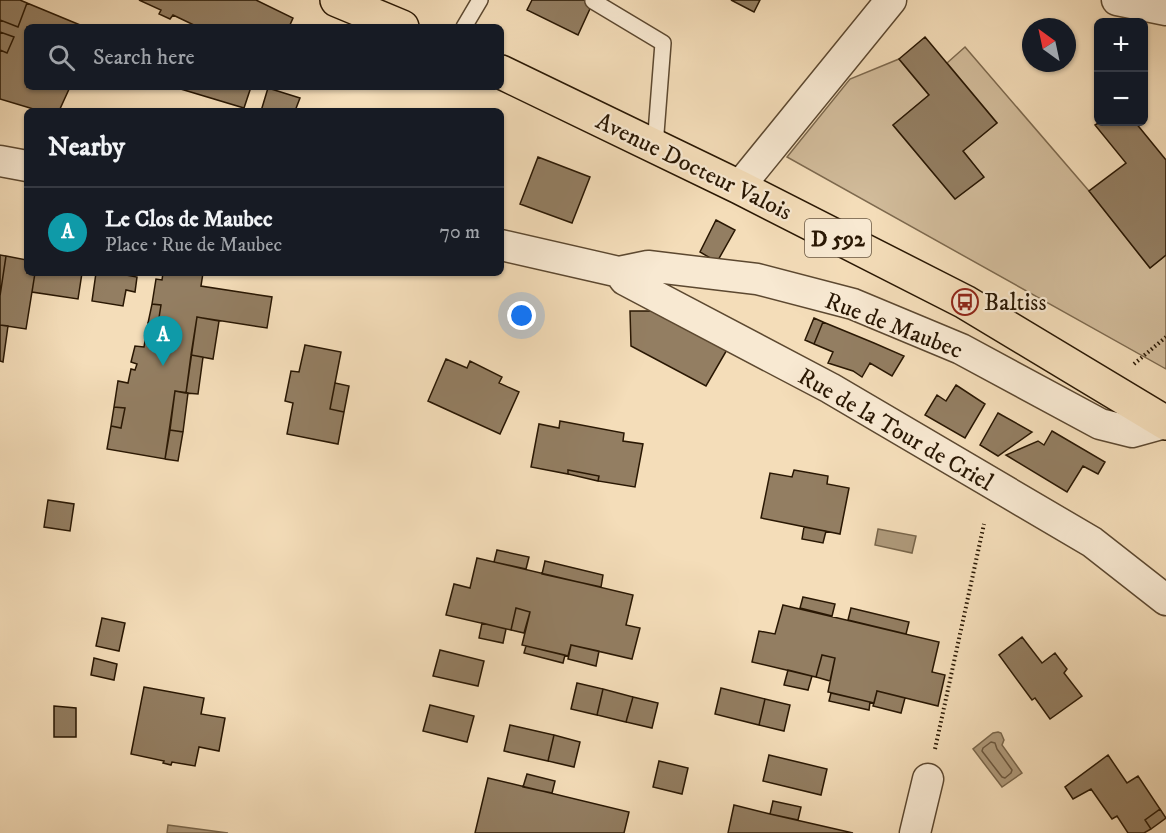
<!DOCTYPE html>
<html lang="en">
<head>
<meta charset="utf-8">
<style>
	body { margin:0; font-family:"IM FELL DW Pica",serif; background:#242831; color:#f1f3f6 }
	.controls { position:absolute; right:18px; top:18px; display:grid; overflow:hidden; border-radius:9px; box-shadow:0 2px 4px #0004 }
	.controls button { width:54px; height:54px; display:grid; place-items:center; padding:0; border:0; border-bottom:2px solid #363941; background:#171b24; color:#f1f3f6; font:30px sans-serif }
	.compass { position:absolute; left:1022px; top:18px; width:54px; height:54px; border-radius:50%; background:#171b24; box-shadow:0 2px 4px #0004; rotate:327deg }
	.you { position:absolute; left:522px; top:316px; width:21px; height:21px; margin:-15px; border:4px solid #fff; border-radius:50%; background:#1a73e8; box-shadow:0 0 0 9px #1a73e833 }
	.badge { display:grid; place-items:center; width:39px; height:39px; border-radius:50%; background:#2563eb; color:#fff; font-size:20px; font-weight:700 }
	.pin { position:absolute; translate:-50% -50px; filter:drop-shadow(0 2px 3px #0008) }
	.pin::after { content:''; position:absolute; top:32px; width:21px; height:18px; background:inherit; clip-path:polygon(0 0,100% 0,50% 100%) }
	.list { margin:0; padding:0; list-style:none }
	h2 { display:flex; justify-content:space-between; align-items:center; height:78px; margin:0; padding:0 24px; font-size:26px }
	h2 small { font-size:20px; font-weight:400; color:#9ea1a6 }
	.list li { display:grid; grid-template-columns:39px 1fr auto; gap:18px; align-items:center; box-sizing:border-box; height:90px; padding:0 24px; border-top:2px solid #363941 }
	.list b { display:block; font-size:22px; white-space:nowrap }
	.list p { margin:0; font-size:20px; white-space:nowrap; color:#9ea1a6 }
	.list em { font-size:20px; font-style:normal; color:#9ea1a6 }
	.icon { flex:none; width:33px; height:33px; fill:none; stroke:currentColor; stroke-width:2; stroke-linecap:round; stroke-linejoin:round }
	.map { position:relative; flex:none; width:1166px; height:833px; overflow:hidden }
	.search { position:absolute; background:#171b24; box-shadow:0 2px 4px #0004; left:24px; top:24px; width:480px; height:66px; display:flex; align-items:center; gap:15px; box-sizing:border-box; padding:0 21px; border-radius:9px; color:#9ea1a6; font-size:22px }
	.panel { position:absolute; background:#171b24; box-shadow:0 2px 4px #0004; left:24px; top:108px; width:480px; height:168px; border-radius:9px }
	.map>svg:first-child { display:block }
	.green { fill:#d1bb9a; stroke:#7d694e; stroke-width:1.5 }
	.water { fill:#af9a7b; stroke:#79664b; stroke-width:1.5 }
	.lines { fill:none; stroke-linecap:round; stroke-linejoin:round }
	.shore { stroke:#6c583f; stroke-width:1.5 }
	.building { fill:#937e62; stroke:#291703; stroke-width:1.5 }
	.lane-casing { stroke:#5c4830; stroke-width:18 }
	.street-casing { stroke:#5c4830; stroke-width:33 }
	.primary-casing { stroke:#291703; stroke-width:36 }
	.path { stroke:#291703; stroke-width:4; stroke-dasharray:1.5 3; stroke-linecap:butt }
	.lane { stroke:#f8e9d2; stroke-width:15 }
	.street { stroke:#f8e9d2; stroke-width:30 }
	.primary { stroke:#f4ddb9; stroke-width:33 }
	.labels { text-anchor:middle; stroke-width:4.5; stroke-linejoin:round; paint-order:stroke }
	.shield { fill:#f8e9d2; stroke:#675641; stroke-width:1.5 }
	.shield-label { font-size:22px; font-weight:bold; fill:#291703 }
	.street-label { font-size:24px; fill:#291703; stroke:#f8e9d2 }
	.poi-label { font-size:24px; fill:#291703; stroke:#f8e9d2; text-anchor:start }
</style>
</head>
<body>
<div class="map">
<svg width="1166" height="833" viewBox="0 0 1166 833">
	<rect width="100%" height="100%" fill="#f4ddb9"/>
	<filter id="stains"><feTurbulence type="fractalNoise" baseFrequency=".00333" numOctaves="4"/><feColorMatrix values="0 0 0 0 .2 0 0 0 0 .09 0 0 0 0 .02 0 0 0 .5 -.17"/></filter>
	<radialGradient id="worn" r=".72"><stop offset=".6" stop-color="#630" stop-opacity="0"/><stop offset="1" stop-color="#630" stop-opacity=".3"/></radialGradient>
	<path class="green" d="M965 47 1089 191 1150 268 1166 255V369L787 157 850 79 899 59 929 95 893 125 955 199 983 177 963 151 997 123 947 63Z"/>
	<path class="water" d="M878 529 916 536 912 553 875 545Z
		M998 732 1001 733 1004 740 1002 745 1022 773 1002 787 973 749 993 733Z
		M168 825 228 833H167Z"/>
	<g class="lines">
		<path class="shore" d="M991 742 995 743 997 749 1012 770 1011 773 1005 778 1002 777 982 751 983 748Z"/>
	</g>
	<path class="building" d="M0 0H20L27 3 18 27 0 20Z
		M139 0H256L293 18 289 27H198L173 15 170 19 159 14 161 10Z
		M532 0H594L578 35 527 10Z
		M731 0H760L754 12Z
		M27 3 85 27H27V87H70L59 111H40L0 99V50L7 53 14 37 0 32V20L18 27Z
		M0 32 14 37 7 53 0 50Z
		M925 37 997 123 963 151 984 177 955 199 893 125 929 95 899 59Z
		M174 87H251L244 108Z
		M268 88 300 98 295 111H261Z
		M1100 122H1135L1166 160V255L1150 268 1089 191 1126 163 1095 125Z
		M538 157 590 177 572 223 520 204Z
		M716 220 735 230 717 262 700 252Z
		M0 255 6 256 0 296Z
		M6 256 27 260V273H35L26 329 0 325V296Z
		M35 273H82L78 299 32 292Z
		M96 273H115L137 277 135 292 126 290 123 306 92 301Z
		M163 273H203L201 286 272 297 267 328 197 317 186 393 175 391 165 459 107 449 111 426 121 428 125 408 114 407 118 381 128 383 131 369 135 370 137 364 131 362 135 346 144 347 148 323 158 324 161 305 152 304 156 279 162 280Z
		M152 304 161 305 158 324 148 323Z
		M630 311H657L728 348 706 386 631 346Z
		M197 317 219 321 213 359 191 355Z
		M814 318 823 322 814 344 805 340Z
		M823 322 874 343 904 356 892 376 870 363 862 377 853 371 828 363 833 352 814 344Z
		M0 325 8 326 3 362 0 361Z
		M305 345 341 352 330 409 344 412 338 444 287 434 293 403 285 401 291 371 299 372Z
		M191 355 203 357 198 394 186 393Z
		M446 359 467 368 470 361 502 377 499 383 519 392 500 434 428 401Z
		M335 383 349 386 344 412 330 409Z
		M956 385 985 404 965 438 925 415 937 395 946 401Z
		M175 391 188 393 183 432 170 430Z
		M114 407 125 408 121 428 111 426Z
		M998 413 1032 432 998 456 980 445Z
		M560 421 624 433 623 441 643 444 635 487 598 481 599 476 568 470V474L531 467 539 424 559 428Z
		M170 430 183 432 178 461 165 459Z
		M1052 431 1105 462 1098 474 1083 466 1067 492 1006 455 1038 441 1044 445Z
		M568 470 599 476 598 481 568 474Z
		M794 470 828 476 827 484 849 488 840 534 761 518 770 473 792 477Z
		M48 500 74 504 70 531 44 527Z
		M804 527 826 531 823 543 802 539Z
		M497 550 529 557 526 569 494 562Z
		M477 558 633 595 626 625 640 628 632 659 571 645 568 656 522 645 530 612 516 608 511 630 446 615 454 584 470 588Z
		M545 561 603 575 601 587 542 574Z
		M803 597 835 604 832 616 800 608Z
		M783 605 939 642 932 672 945 675 938 706 877 691 874 703 828 692 835 658 822 655 816 677 752 662 759 631 775 634Z
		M516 608 530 612 524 633 511 630Z
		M851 608 909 622 906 634 848 620Z
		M102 618 125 623 119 651 96 646Z
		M482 623 506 629 503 643 479 638Z
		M1022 637 1042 663 1055 653 1067 669 1064 673 1082 696 1050 719 1035 698 1032 700 999 655Z
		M571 645 599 651 596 666 568 659Z
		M526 646 565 655 563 663 524 653Z
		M440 650 484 661 478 686 433 676Z
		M822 655 835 658 830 681 816 677Z
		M94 658 117 664 114 680 91 675Z
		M788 670 812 676 808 690 784 685Z
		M577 683 603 689 597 715 571 709Z
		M144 687 204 698 201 714 225 718 219 751 199 747 195 766 172 762 171 765 163 763 164 761 131 754Z
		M721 688 765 699 759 725 715 714Z
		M603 689 633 697 626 722 597 715Z
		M877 691 905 698 901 713 873 706Z
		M831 693 870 702 869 710 829 701Z
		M633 697 658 703 652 728 626 722Z
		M765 699 790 705 784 731 759 725Z
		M430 705 474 716 467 742 423 731Z
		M54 706 76 708V737H54Z
		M510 725 554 735 548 761 504 751Z
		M554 735 580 742 574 767 548 761Z
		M769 755 827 769 821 795 763 781Z
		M1108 755 1127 783 1138 776 1160 809 1145 820 1151 829 1144 833H1128L1117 816 1112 819 1091 789 1073 799 1065 787Z
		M659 761 688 768 682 794 653 787Z
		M527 774 555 781 552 793 523 787Z
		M488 778 629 812 624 833H475Z
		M773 801 801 807 798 820 770 814Z
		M734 805 770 814 853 833H728Z
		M1160 809 1166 818 1151 829 1145 820Z"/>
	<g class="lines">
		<defs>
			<path id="lane" d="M593 1 663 43 655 146
				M464 27 480 0"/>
			<path id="street" d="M1117 0 1166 10
				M0 161 27 166
				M739 187 891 0
				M501 245 619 272 648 266 757 279 853 304 961 349 1100 424 1132 432 1165 423
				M619 272 625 280 830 388 1092 542 1166 600
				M915 833 928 779"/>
			<path id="primary" d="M337 0 402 27
				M501 72 739 187 965 302 1166 423"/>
		</defs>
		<use href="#lane" class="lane-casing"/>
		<use href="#street" class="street-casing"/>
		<use href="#primary" class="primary-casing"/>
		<path class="path" d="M1134 364 1166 337
			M935 749 984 524"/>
		<use href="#lane" class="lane"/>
		<use href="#street" class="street"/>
		<use href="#primary" class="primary"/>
	</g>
	<defs>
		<symbol id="bus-ring" viewBox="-11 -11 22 22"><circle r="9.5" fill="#f8e9d2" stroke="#8f2418" stroke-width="1.5"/><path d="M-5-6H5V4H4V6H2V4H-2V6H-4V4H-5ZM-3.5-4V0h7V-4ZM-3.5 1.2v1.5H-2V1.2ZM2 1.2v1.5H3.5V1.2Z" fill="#8f2418"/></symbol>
	</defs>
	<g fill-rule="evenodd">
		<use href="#bus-ring" x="950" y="287" width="30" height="30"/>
	</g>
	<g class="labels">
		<rect class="shield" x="805" y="219" width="66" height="38" rx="4.5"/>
		<g class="shield-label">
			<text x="838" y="246">D 592</text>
		</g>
		<g class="street-label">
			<text transform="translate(694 166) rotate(26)" y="8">Avenue Docteur Valois</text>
			<text transform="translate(894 325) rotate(21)" y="8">Rue de Maubec</text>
			<text transform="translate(896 429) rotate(30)" y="8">Rue de la Tour de Criel</text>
		</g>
		<g class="poi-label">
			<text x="984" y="310">Baltiss</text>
		</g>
	</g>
	<rect width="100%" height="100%" filter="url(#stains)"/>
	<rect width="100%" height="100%" fill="url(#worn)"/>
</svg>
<div class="controls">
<button>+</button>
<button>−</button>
</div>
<svg class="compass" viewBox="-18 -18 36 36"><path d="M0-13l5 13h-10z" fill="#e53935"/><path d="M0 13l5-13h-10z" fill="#9ea1a6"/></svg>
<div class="you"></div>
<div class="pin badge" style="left:163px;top:366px;background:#0f9aa8">A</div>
<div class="search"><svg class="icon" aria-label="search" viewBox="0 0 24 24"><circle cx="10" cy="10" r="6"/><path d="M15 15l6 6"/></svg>Search here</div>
<section class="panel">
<h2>Nearby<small></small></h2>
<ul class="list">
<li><span class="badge" style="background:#0f9aa8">A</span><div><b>Le Clos de Maubec</b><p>Place · Rue de Maubec</p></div><em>70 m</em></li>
</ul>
</section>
</div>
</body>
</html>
